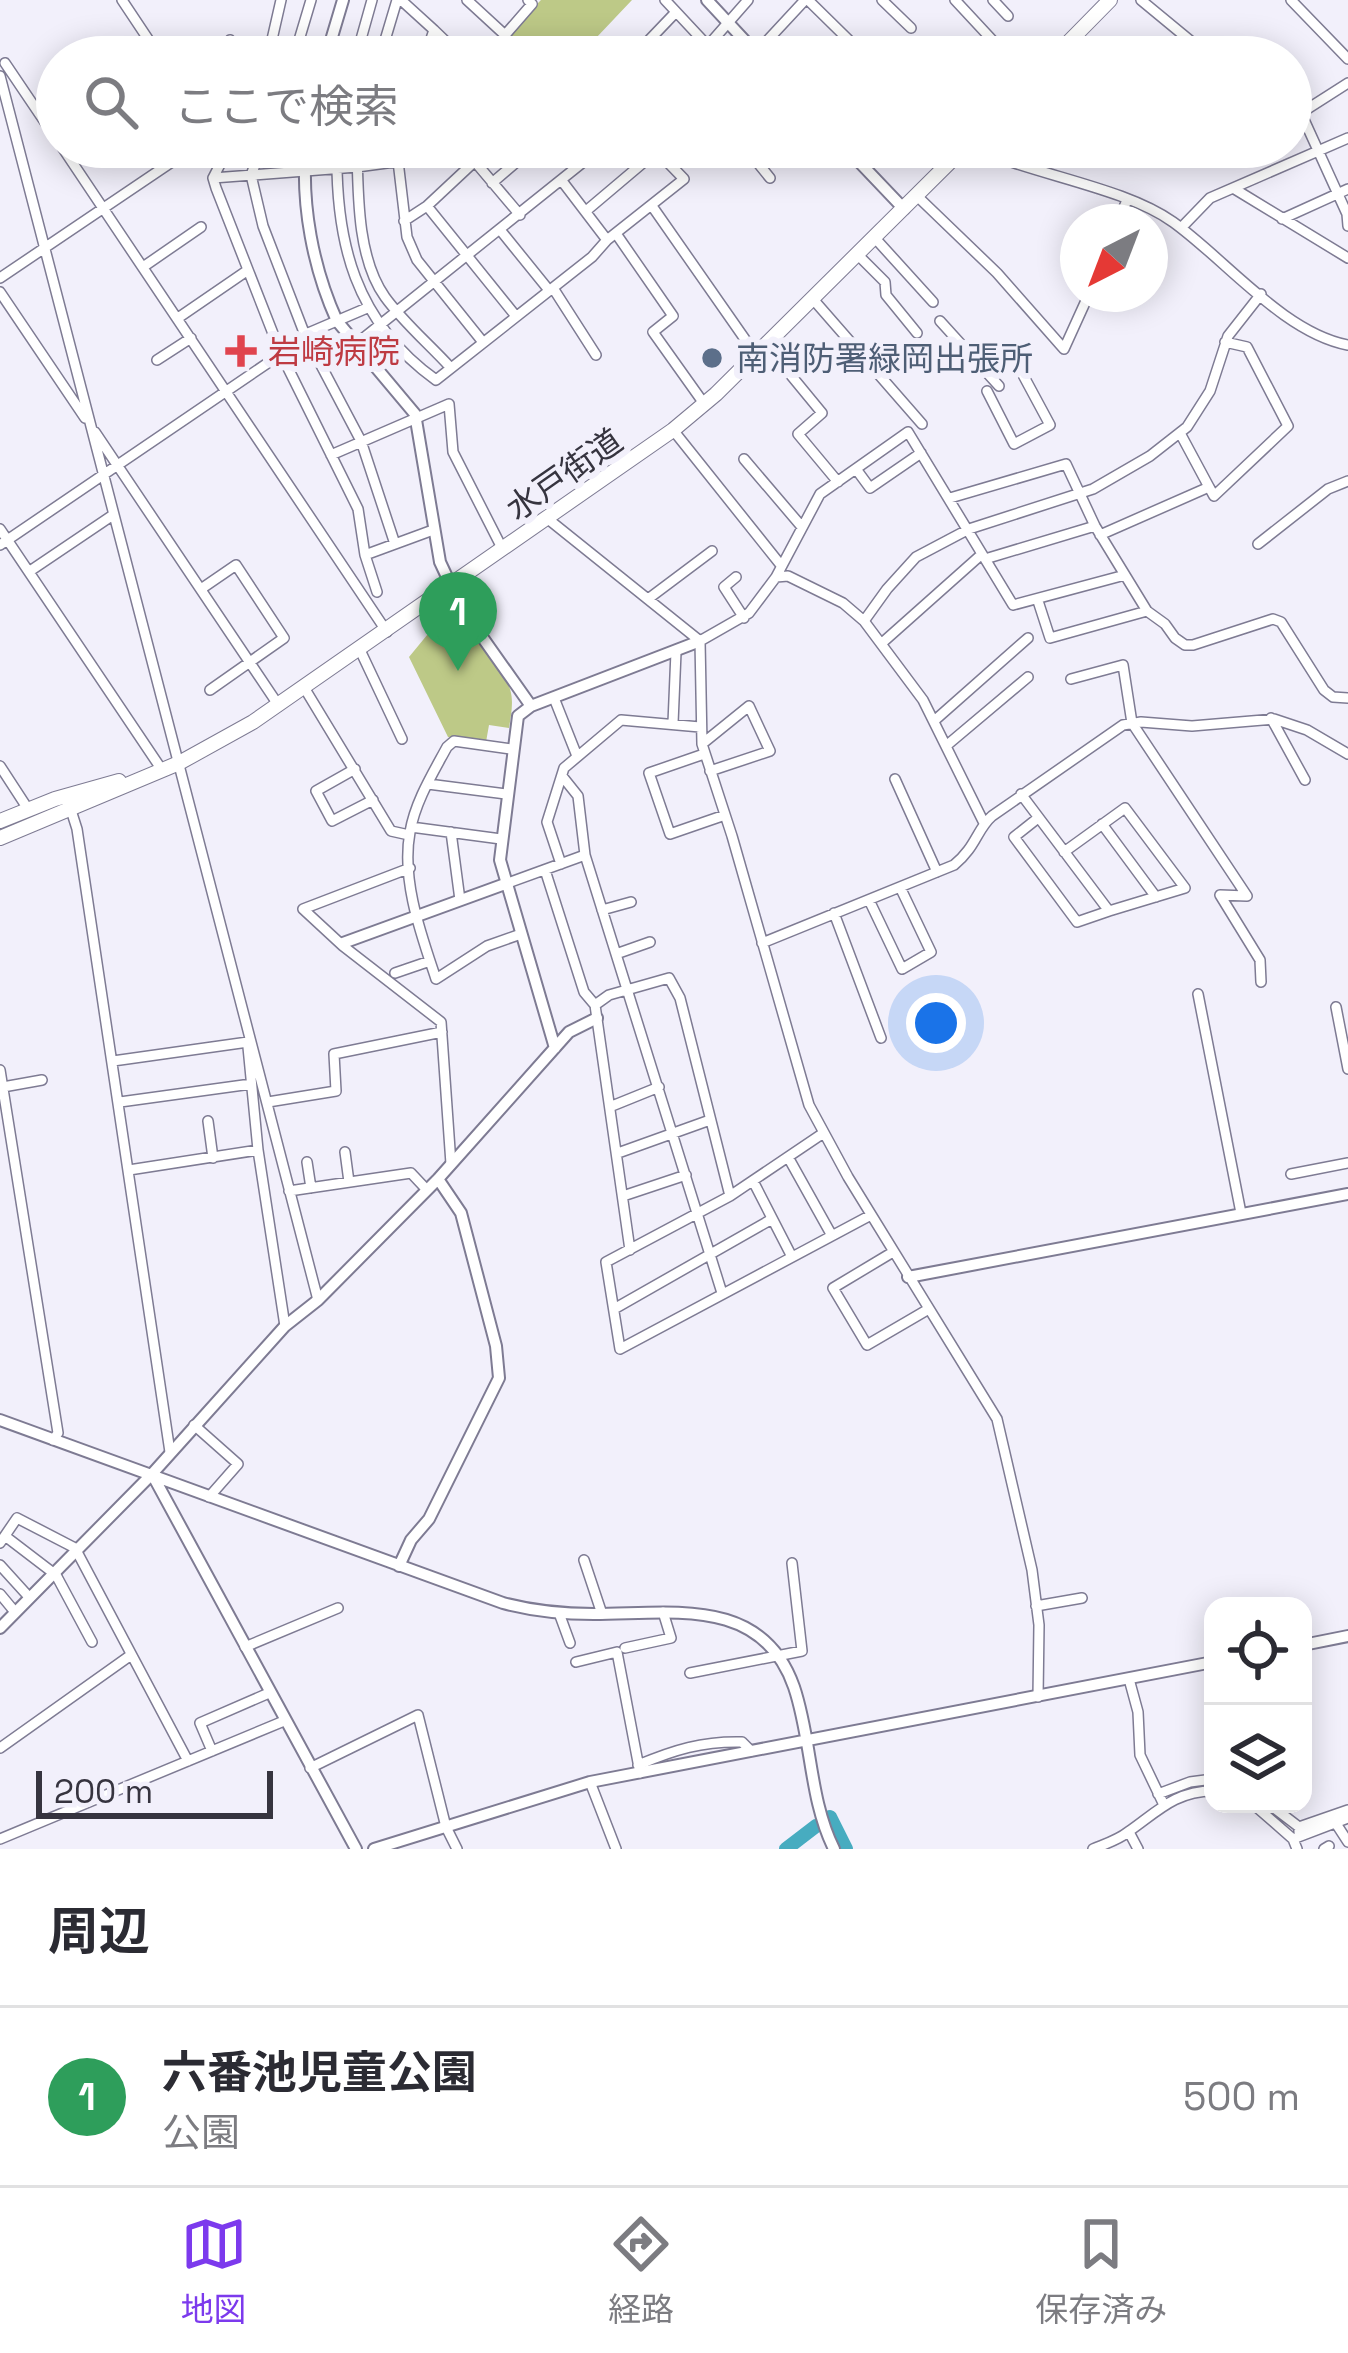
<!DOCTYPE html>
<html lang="ja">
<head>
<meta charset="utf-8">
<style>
	body { margin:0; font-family:"Space Grotesk","Noto Sans JP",sans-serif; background:#f2f2f3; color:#2b2b33 }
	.controls { position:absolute; right:36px; bottom:36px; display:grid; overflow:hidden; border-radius:24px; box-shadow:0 6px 30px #0003 }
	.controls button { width:108px; height:108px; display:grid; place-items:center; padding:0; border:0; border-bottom:3px solid #e1e1e2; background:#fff; color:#2b2b33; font:60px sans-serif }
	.compass { position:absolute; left:1060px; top:204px; width:108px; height:108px; border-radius:50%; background:#fff; box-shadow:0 6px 30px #0003; rotate:222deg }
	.scale { position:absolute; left:36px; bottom:30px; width:237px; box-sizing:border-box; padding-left:12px; border:6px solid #36343f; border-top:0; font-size:33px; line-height:42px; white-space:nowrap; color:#36343f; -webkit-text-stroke:9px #f2f0fb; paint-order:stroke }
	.you { position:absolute; left:936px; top:1023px; width:42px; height:42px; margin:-30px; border:9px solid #fff; border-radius:50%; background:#1a73e8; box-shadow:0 0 0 18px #1a73e833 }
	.badge { display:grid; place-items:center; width:78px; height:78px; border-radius:50%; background:#7c3aed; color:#fff; font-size:39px; font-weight:700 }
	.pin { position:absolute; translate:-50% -99px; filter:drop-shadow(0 3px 6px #0008) }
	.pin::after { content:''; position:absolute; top:63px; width:42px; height:36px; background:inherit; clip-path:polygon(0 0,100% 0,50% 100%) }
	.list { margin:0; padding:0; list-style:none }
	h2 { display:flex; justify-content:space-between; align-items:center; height:156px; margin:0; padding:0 48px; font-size:51px }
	h2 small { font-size:39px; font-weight:400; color:#7c7c81 }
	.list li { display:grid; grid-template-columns:78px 1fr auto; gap:36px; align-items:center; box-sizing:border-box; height:180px; padding:0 48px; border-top:3px solid #e1e1e2 }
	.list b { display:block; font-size:45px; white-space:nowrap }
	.list p { margin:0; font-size:39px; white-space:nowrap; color:#7c7c81 }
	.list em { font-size:39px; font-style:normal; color:#7c7c81 }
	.icon { flex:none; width:66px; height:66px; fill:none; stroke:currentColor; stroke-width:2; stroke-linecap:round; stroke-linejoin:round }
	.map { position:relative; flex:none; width:1348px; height:1849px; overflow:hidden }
	.search { position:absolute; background:#fff; box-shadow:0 6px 30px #0003; left:36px; right:36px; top:36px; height:132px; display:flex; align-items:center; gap:30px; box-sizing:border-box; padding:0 42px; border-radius:66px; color:#7c7c81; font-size:45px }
	.sheet { height:336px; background:#fff }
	nav { display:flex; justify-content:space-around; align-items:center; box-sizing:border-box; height:168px; border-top:3px solid #e1e1e2; background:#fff; font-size:33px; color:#7c7c81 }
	nav a { display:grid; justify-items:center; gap:6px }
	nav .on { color:#7c3aed }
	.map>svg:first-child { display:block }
	.green { fill:#bdc987 }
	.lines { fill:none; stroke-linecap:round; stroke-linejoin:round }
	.river { stroke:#47acc0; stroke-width:14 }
	.minor-casing { stroke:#7e7b93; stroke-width:12 }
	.tertiary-casing { stroke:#7e7b93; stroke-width:14 }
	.primary-casing { stroke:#7e7b93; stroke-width:16 }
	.minor { stroke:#fff; stroke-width:9 }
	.tertiary { stroke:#fff; stroke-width:10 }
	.primary { stroke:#fff; stroke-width:14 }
	.health-dot { fill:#e0444e; stroke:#f2f0fb; stroke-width:4.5 }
	.service-dot { fill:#5c6f8a; stroke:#f2f0fb; stroke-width:4.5 }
	.labels { text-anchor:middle; stroke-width:12; stroke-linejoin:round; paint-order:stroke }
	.health-label { font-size:33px; fill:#be3a42; stroke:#f2f0fb; text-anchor:start }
	.service-label { font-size:33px; fill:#4e5e75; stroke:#f2f0fb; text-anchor:start }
	.street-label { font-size:33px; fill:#36343f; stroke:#f2f0fb }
</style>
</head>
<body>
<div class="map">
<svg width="1348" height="1849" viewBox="0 0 1348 1849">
	<rect width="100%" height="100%" fill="#f2f0fb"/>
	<path class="green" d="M541 0H632L578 57 573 53 568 57H485Z
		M443 606C462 611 504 669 510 689 514 702 511 715 509 728L489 725 486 742 448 737 409 657 437 623 432 611Z"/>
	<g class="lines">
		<path class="river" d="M827 1819 830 1817 846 1849
			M786 1849 816 1826"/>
		<defs>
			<path id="minor" d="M122 0 160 57
				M401 0 434 30 425 57
				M467 0 505 35 532 4 528 0
				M665 0 708 46
				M808 0 866 57
				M882 0 911 28
				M955 0 1008 57
				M993 0 1008 16
				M1141 0 1210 57
				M1291 0 1348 59
				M434 30 462 57
				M230 40 242 57
				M327 51 345 57
				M268 57 281 0
				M294 57 311 0
				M356 57 372 0
				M380 57 397 0
				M633 57 676 12
				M698 57 748 0
				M752 57 805 0
				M5 63 57 140
				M0 76 318 1300
				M1348 83 1301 113 1347 214 1348 226
				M62 147 387 632
				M229 147 213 178 216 188 281 354 358 509 365 555 433 530
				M262 147 251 175 263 226 305 335 361 441 395 544
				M337 147C335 242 355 322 436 380L592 257 607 240
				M357 147C358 193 357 258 385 297 403 322 429 344 450 367
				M745 147 770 178
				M973 147C1033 175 1124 187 1173 222 1226 260 1284 333 1348 345
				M471 157 520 215
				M398 161 407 237 417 260 482 341
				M213 178 357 167 469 152 473 147
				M562 181 607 240 684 179 653 147
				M492 183 534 147
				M1233 188 1348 258
				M917 196 997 273 1064 349 1089 294
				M427 206 515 315
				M652 206 756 355
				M586 211 657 151
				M1282 219 1348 189
				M404 221 427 206 473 163
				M1118 222 1127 200
				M1181 228 1210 198 1348 138
				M501 231 548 289
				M617 235 673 316 653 332 705 405
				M874 237 933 302
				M857 254 885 282 886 295 917 333
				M143 267 201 227
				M0 278 194 147
				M553 288 596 355
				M0 292 85 418
				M812 298 922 424
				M178 318 248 270
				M940 321 999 386
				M356 344 602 147
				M766 345 822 413 798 434 838 482
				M278 346 367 308
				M157 360 191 338
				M987 391 1014 444 1050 425 1022 373
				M673 430 780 564
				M95 432 279 706
				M1180 433 1209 487
				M331 455 449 404 453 452 503 550
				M744 459 802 527
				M856 469 870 488 921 453
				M950 498 1066 464 1095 526 1147 611 1165 624 1175 638 1185 645H1193L1273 619 1281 622 1324 690 1333 697 1348 698
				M548 519 700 641 702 744 732 836 809 1105 848 1177 997 1419 1032 1570 1039 1625 1038 1697
				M0 529 162 770
				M1100 535 1209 487 1214 496 1288 426 1247 347 1225 342
				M1258 544 1328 489 1348 481
				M0 545 281 354
				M365 555 377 592
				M985 559 1095 526
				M30 571 113 515
				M736 577 724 587 744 618
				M776 577 820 494 908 432 1013 605 1125 575
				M201 589 236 565 284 638 210 690
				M648 599 712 551
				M1038 601 1050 638 1147 611
				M864 621 887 589 916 557 969 529 1093 489 1150 456 1187 427 1210 391 1228 336 1261 294
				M700 641 749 613 776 577 788 576 843 603 864 621 923 700 984 823
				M882 643 982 554
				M360 650 402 739
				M1071 679 1123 665 1132 723 1247 896 1220 895 1260 960 1261 982
				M305 689 391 831 409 835
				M554 698 577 756
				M1271 718 1305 780
				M934 721 1028 638
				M673 723 676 652
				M702 744 749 706 770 751 710 771
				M946 746 1028 677
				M511 749 454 741 447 747C433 773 415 802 410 832 401 880 421 934 436 979L487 946 521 934
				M704 754 649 773 670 834 725 815
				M0 766 28 809
				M355 769 316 791 332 821 373 800
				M562 776 578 796 585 855 722 1293
				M895 779 937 872
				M428 784 506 794
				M1021 794 1109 911 1077 922 1014 837 1038 818
				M70 807 77 829 170 1452
				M1102 824 1156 897
				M411 827 501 839
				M451 832 460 900
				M1064 852 1125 808 1185 888 1109 911
				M561 864 547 822 564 768 621 720 700 727
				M410 868 303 909 343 946 441 1022 451 1164
				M545 870 584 992 595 1005 630 1250
				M505 884 585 855
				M869 900 902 969 931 952 900 887
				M602 910 631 902
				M834 913 881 1038
				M762 943 954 865C976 847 977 829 992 816L1123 725 1141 722 1192 726 1274 719 1307 730 1348 754
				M616 954 650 942
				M395 973 430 961
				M1198 994 1241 1213
				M595 1005 609 995 669 978 680 998 730 1196
				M1336 1007 1348 1069
				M248 1047 258 1150 285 1326
				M113 1061 248 1042
				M0 1070 58 1433 53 1440
				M3 1087 42 1080
				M120 1102 251 1084
				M268 1102 336 1091 334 1054 442 1032
				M612 1106 659 1087
				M208 1121 213 1158
				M822 1134 730 1196 606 1262 620 1349 871 1215
				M345 1152 349 1182
				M618 1153 710 1120
				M788 1157 831 1234
				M307 1162 311 1188
				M129 1170 258 1150
				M1291 1174 1348 1163
				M753 1181 791 1255
				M289 1191 411 1173 427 1190
				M623 1196 686 1175
				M893 1252 833 1288 867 1345 927 1310
				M614 1309 772 1219
				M194 1425 238 1464 209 1497
				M5 1536 56 1575 92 1642
				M0 1543 17 1518 75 1548 188 1761
				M584 1560 602 1614
				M0 1565 29 1597
				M0 1594 15 1612
				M1036 1606 1082 1598
				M559 1613 570 1643
				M245 1647 338 1608
				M625 1648 671 1638 663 1612
				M576 1662 617 1652 640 1773
				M690 1673 802 1651 792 1563
				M1129 1679 1138 1712 1140 1755 1163 1803
				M0 1748 131 1655
				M212 1751 200 1723 269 1693
				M638 1765C674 1750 702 1741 742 1742L751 1751
				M310 1768 418 1715 446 1827 457 1849
				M590 1782 616 1849
				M1158 1794 1190 1782 1213 1779
				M1253 1804 1293 1839 1297 1849
				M1269 1804 1299 1827V1832
				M1335 1822 1348 1842
				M1299 1827 1348 1810
				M1129 1832 1138 1849
				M0 1839 284 1721
				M1293 1839 1348 1818
				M1093 1849C1105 1844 1118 1840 1128 1832 1157 1812 1175 1791 1213 1791
				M1324 1849 1329 1846"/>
			<path id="tertiary" d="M707 0 760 57
				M326 57 343 0
				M306 147C301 205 313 268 337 321L415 414 440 562 461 607 531 706
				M845 147 904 209
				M343 943 505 884
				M555 1048 500 860 518 716 531 706 700 641
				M908 1277 1348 1194
				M0 1420 503 1603C533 1611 563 1614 594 1614 670 1614 762 1595 794 1687 812 1740 809 1799 834 1849
				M152 1474 356 1849
				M399 1566 411 1540 429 1519 499 1378 496 1346 461 1213 438 1179
				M0 1628 152 1474 285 1326 318 1300 438 1179 569 1032 597 1018
				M1303 1645 1348 1636
				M374 1849 590 1782 1213 1662"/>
			<path id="primary" d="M1054 57 1110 0
				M0 821 55 799 119 781
				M0 838 179 763 253 722 673 430 716 394 965 147"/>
		</defs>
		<use href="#minor" class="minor-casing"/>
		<use href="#tertiary" class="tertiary-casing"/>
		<use href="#primary" class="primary-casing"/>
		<use href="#minor" class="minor"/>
		<use href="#tertiary" class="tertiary"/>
		<use href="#primary" class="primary"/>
	</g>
	<path class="health-dot" d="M235 333h12v12h12v12h-12v12h-12v-12h-12v-12h12z"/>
	<circle class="service-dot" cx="712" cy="358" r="12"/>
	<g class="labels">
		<g class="health-label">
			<text x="268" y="363">岩崎病院</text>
		</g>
		<g class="service-label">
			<text x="736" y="370">南消防署緑岡出張所</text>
		</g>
		<g class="street-label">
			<text transform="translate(564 474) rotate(-35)" y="12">水戸街道</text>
		</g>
	</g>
</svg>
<div class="controls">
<button><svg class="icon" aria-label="locate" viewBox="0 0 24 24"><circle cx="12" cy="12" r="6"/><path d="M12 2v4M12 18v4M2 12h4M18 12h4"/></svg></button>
<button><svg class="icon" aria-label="layers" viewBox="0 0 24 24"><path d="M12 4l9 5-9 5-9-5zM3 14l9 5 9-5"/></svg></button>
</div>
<svg class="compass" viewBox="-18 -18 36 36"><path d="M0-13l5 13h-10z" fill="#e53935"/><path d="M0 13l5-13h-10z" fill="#7c7c81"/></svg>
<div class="scale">200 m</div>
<div class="you"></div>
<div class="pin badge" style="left:458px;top:671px;background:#2e9e5b">1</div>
<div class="search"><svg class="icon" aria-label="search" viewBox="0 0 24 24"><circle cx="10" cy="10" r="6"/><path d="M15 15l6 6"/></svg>ここで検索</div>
</div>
<section class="sheet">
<h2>周辺<small></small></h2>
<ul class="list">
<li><span class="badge" style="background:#2e9e5b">1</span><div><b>六番池児童公園</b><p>公園</p></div><em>500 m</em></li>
</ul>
</section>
<nav>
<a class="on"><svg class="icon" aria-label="map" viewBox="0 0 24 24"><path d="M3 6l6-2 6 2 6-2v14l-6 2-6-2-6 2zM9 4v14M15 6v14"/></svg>地図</a>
<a><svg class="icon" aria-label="directions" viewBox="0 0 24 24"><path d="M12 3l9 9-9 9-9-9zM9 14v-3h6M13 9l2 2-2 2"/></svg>経路</a>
<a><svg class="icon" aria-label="saved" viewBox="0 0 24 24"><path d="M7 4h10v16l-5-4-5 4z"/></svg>保存済み</a>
</nav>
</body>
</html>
